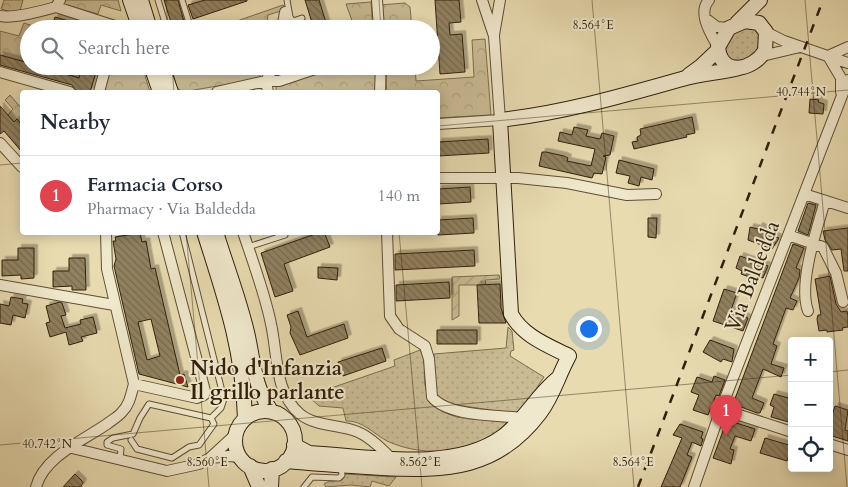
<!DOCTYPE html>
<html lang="en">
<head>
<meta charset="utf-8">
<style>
	body { margin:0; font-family:Cardo,serif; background:#f2f2f3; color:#1f2937 }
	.controls { position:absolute; right:15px; bottom:15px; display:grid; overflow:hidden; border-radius:5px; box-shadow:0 2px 12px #0003 }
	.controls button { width:45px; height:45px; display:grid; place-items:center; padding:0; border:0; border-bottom:1px solid #e0e1e3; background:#fff; color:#1f2937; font:25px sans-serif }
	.you { position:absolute; left:588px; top:328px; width:18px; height:18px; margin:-12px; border:4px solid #fff; border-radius:50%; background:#1a73e8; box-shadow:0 0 0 8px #1a73e833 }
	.badge { display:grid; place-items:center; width:32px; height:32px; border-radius:50%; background:#8f2418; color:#fff; font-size:16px; font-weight:700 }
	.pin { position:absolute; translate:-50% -41px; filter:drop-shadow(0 1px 2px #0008) }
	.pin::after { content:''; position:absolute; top:26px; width:18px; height:15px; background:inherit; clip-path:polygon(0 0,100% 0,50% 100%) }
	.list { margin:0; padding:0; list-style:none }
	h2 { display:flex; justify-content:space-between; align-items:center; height:65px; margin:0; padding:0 20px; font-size:21px }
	h2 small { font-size:16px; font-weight:400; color:#747a83 }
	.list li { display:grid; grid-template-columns:32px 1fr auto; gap:15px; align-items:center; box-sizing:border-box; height:80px; padding:0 20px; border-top:1px solid #e0e1e3 }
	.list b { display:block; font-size:19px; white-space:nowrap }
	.list p { margin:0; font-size:16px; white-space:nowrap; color:#747a83 }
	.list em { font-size:16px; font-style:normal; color:#747a83 }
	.icon { flex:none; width:28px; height:28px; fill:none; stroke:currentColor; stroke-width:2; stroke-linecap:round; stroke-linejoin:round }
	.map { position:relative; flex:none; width:848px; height:487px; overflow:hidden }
	.search { position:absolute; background:#fff; box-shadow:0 2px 12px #0003; left:20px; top:20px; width:420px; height:55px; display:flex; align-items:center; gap:12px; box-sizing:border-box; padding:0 18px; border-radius:28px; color:#747a83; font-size:19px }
	.panel { position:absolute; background:#fff; box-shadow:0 2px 12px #0003; left:20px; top:90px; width:420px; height:145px; border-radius:5px }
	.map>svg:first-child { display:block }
	.grass { fill:url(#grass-dots); stroke:#7c6e4f }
	.park { fill:url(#park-crowns); stroke:#7c6e4f }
	.garden { fill:url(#garden-furrows); stroke:#7c6e4f }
	.building { fill:url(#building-back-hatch); stroke:#30200a; fill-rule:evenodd; filter:url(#shadow) }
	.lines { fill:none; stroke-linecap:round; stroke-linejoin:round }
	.lane-casing { stroke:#5e4f34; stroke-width:7 }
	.street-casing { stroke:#5e4f34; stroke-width:12 }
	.secondary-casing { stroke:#30200a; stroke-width:16 }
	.lane { stroke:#f0e8cc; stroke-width:5 }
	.street { stroke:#f0e8cc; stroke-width:10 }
	.secondary { stroke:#f0e8cc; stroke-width:14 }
	.rail { stroke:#30200a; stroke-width:2.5; stroke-dasharray:9 9; stroke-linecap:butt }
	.ticks { fill:none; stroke:#30200a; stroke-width:1; stroke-opacity:0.45 }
	.poi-dot { fill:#8f2418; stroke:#f0e8cc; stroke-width:2 }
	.labels { text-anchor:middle; stroke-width:4; stroke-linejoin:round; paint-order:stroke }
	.street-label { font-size:21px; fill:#30200a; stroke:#f0e8cc }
	.poi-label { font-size:21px; font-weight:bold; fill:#30200a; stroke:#f0e8cc; text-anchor:start }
	.ticks-label { font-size:12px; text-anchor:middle; fill:#30200a; stroke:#f0e8cc; stroke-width:4; stroke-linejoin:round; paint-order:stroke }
</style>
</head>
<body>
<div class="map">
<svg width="848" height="487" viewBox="0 0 848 487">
	<defs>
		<pattern id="grass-dots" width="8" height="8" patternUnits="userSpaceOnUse" patternTransform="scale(1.25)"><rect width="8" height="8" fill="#c9bb94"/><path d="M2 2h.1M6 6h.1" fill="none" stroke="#ada07e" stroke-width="1.8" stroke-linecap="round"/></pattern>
		<pattern id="park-crowns" width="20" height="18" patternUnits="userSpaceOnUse" patternTransform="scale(1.25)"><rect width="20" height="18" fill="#c9bb94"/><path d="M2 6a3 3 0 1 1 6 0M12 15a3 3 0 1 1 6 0" fill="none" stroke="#ada07e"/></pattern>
		<pattern id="garden-furrows" width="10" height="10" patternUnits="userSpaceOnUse" patternTransform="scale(1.25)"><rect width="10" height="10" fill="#c9bb94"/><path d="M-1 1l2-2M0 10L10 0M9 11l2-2" fill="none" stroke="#ada07e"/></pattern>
		<pattern id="building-back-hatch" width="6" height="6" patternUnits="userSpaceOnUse" patternTransform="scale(1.25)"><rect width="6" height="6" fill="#908160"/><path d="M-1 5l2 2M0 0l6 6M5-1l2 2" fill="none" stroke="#76694d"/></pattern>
		<filter id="shadow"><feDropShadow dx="3.5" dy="-3.5" stdDeviation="0" flood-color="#0004"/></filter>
	</defs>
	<rect width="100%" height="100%" fill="#e8dbb0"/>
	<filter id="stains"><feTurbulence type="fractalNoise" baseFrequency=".004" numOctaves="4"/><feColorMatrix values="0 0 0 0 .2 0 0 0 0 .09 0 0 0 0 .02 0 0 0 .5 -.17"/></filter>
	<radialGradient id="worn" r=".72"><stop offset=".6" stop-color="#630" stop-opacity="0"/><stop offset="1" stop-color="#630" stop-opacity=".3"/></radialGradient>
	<path class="grass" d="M744 25 761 32 759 50 738 64 725 58V42Z
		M508 327 512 331 514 350 511 351 510 356 544 377C534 391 530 402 516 414L445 403 436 394 434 354 506 348Z
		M420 350C427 361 423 373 425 385 431 424 479 420 509 420 482 454 425 459 387 441 374 434 362 420 346 421L343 408 319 406 308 396 395 366 394 360Z
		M345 474 396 477 389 486 372 481 370 487 351 485 326 487 324 484C329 480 337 482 343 479Z"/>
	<path class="park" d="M4 0H23L19 14 1 9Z
		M64 0H118L121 11 101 5 98 14 63 4Z
		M371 2 373 29H355L346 4Z
		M405 3 410 7 412 29H382L380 5Z
		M283 5 285 7 284 10 268 15 266 29H214Z
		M24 23 42 29H29V63L0 55V31L19 36Z
		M485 39 491 115 438 118V92H385L384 66H415L416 81 474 77 472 40Z
		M39 66H82L83 79Z
		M111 66H142L150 92H104Z
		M171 66H268L257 79 183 92 177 88Z
		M339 66H375L376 92H276V84Z
		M10 95 22 109V125L17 119 14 122 8 115 13 109 5 100Z"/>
	<path class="garden" d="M499 275 500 279 485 280 486 285H459V316L452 320V277Z"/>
	<path class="building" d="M164 0H178L186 29H173Z
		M205 0H247V1L193 19 188 5Z
		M305 0H319L328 29H314Z
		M435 0H459L461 22 449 23 450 35 462 34 465 72 440 74Z
		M55 17 89 27V29H51Z
		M0 55 29 63V66H39L79 78 82 66H98L90 92H77L72 85 0 65Z
		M810 99 819 100 818 102 824 104 823 114 809 113Z
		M0 106 14 122 17 119 22 125V152L4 131 0 134Z
		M692 117 695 133 686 135 687 137 634 149 632 142 638 141 637 137 641 135 640 129Z
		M574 127 588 130 586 136 600 139 602 133 614 136 610 155 603 156 606 157 602 174 594 173 592 178 539 166 542 152H546L564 156 568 158 567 161 591 166 595 149 558 141 560 132 572 135Z
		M488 139 489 153 438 156V142Z
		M619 160 654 169 652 180 641 177 639 186 628 183 630 176 616 173Z
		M470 187 471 202 438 204V189Z
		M808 203 816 205 808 235 798 231Z
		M473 218 474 233 438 235V220Z
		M648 218H657L656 238 648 237Z
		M759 226 773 232 772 235 779 238 772 249 748 240 750 227 758 229Z
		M848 228V271H844L841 249 832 250 825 240 823 231Z
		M321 232H324L330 247 284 264 293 291 275 297 261 253Z
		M140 233 142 242 146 241 151 269 155 268 180 375 184 374 188 387 139 374 114 266 116 259 113 241H116L115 237ZM151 319 160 356 147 360 138 322Z
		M793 244 804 248 796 268 800 270 799 278 790 298 797 301 793 310 786 308 773 344 777 346 771 364 784 368 781 377 763 369 752 398 764 403 760 413H757L733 404Z
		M18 248H34V278L21 279V275L2 276V260H18Z
		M474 250 475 266 395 270V254Z
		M740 256 768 266 763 278 756 276 755 279 741 274 742 271 736 268Z
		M69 258H85L86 290H72V286L53 287V271H69Z
		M318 267 338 268 337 280 318 278Z
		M830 276 836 304 841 312 847 311 848 315V327L842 328 843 330 827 332V330L819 331 817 319 818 315H821L815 279Z
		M449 282 450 298 396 301V285Z
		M500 284 501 308 506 323H479L477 285Z
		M724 289 737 293 731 310 748 318 743 331 713 321Z
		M11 297 23 299 22 303 28 304 25 318 13 315 11 325 0 323V304L9 306Z
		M60 302 62 303 66 315 61 316 65 328 81 324 80 320 93 317 97 333 81 337 83 341 69 345 66 332 50 337 46 323 50 322 46 306Z
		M298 311 307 337 344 324 348 338 300 355 290 333 291 327 287 315Z
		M437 330H477V344H437Z
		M710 340 734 349 732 362 723 359 721 362 703 352Z
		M382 348 386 361 343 376 338 362Z
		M714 376 725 380 719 396 716 395 708 415 693 410 699 395 691 392 697 377 712 382Z
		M774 394 792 399V423L771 417 774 407 770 405Z
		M835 406 848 410 845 430 848 431V441L829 435V425Z
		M727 420 755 429 751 441 735 436 730 449 734 450 731 464 713 458Z
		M680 424 703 432 701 438 703 439 701 446 692 442 687 455 692 457 680 487H661L682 438 673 435Z
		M765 438 792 446 787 461 760 453Z
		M75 474 83 482 81 487H63Z"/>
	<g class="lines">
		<defs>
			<path id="lane" d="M158 0 167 29
				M182 0 191 29
				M287 0 290 17
				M284 18 290 17 293 21 302 18
				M248 247 285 235
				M131 440 137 449 172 458 189 447 199 445 214 424 211 418
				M120 459 121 449 107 445V442L113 438 133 434 140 418 149 404 211 418 221 408 224 399 182 232
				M304 487 312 477 339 478 342 475 341 466"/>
			<path id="street" d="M377 0 379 29
				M709 0C697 13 711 34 718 47
				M56 7 115 26 114 29
				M0 16C14 19 41 11 56 7L60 0
				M705 18 717 27 729 28
				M282 29 285 12
				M766 32 784 41 848 63
				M494 35 500 0
				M762 56 800 47
				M828 56 841 78V92
				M828 56 848 47
				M274 66 266 81H279L324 66
				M0 72 70 92
				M99 92 106 66
				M217 92 266 81 268 92
				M380 92 381 66
				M438 124 500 120 494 36 482 0
				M0 143 22 167
				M438 178H518L567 183 627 195 656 194
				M804 194 848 208
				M243 232C253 262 265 294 271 324 278 355 274 392 300 414 316 427 339 424 358 432 370 437 382 449 391 458
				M387 232 390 316 399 329 425 346 429 359 432 397C448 417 499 415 523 418
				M788 235 823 247 836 273 843 302
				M0 285 114 305
				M808 311C798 284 817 228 825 201
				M134 384 197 398 204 395 205 391 163 232
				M721 409 792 432
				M829 444 848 450
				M72 448 167 471 199 464 210 458 236 434
				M211 458 229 456 240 457
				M36 487C44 457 82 441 107 424 112 420 118 417 122 412 130 404 131 394 134 384L107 269 106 232
				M694 487 721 409 848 80"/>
			<path id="secondary" d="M130 0 140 29
				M141 0 150 29
				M745 21 759 23 766 32 765 51C752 71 721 77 718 47L729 28Z
				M737 23 760 0
				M151 66 160 92
				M162 66 171 92
				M689 75 700 67 718 50
				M204 232C225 298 243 349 245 419
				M216 232C226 265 239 298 247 332 254 362 253 384 271 411
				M235 441a30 30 0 1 1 60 0a30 30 0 1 1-60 0Z
				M294 445 309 453C367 456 453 473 502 437 524 421 536 396 557 379
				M286 461C318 464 350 466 382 468 447 471 497 470 540 413 553 396 558 376 569 356 547 345 523 336 511 314L500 120C563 113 622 96 682 79 701 73 720 73 739 68
				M250 466 259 487
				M271 487 272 469"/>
		</defs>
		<use href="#lane" class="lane-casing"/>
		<use href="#street" class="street-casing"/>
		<use href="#secondary" class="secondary-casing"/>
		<use href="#lane" class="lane"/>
		<use href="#street" class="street"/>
		<use href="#secondary" class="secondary"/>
		<path class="rail" d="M638 487 823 0"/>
	</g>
	<path class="ticks" d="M166 0 168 29M379 0 381 29M592 0 634 487M805 0 847 487M172 66 174 92M385 66 387 92M438 126 848 90M0 165 22 163M186 232 209 487M399 232 422 487M829 372 848 370M0 445 792 375"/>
	<circle class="poi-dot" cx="180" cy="380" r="5"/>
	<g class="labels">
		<g class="street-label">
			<text transform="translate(752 276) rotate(-69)" y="7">Via Baldedda</text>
		</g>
		<g class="poi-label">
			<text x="190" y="375">Nido d'Infanzia<tspan x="190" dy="24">Il grillo parlante</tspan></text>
		</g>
	</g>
	<g class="ticks-label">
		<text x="593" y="29">8.564°E</text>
		<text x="801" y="96">40.744°N</text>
		<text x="47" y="448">40.742°N</text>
		<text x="207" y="466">8.560°E</text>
		<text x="420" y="466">8.562°E</text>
		<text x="633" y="466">8.564°E</text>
	</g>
	<rect width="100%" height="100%" filter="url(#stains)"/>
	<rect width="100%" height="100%" fill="url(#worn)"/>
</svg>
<div class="controls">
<button>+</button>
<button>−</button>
<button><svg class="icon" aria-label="locate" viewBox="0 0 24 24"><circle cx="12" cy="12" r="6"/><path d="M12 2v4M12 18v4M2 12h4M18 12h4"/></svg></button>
</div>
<div class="you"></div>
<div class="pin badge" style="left:726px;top:436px;background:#e0444e">1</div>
<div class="search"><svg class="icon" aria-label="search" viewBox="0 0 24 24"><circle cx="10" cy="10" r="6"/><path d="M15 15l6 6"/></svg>Search here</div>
<section class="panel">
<h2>Nearby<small></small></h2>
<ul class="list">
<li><span class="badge" style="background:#e0444e">1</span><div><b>Farmacia Corso</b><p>Pharmacy · Via Baldedda</p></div><em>140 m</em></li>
</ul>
</section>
</div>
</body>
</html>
